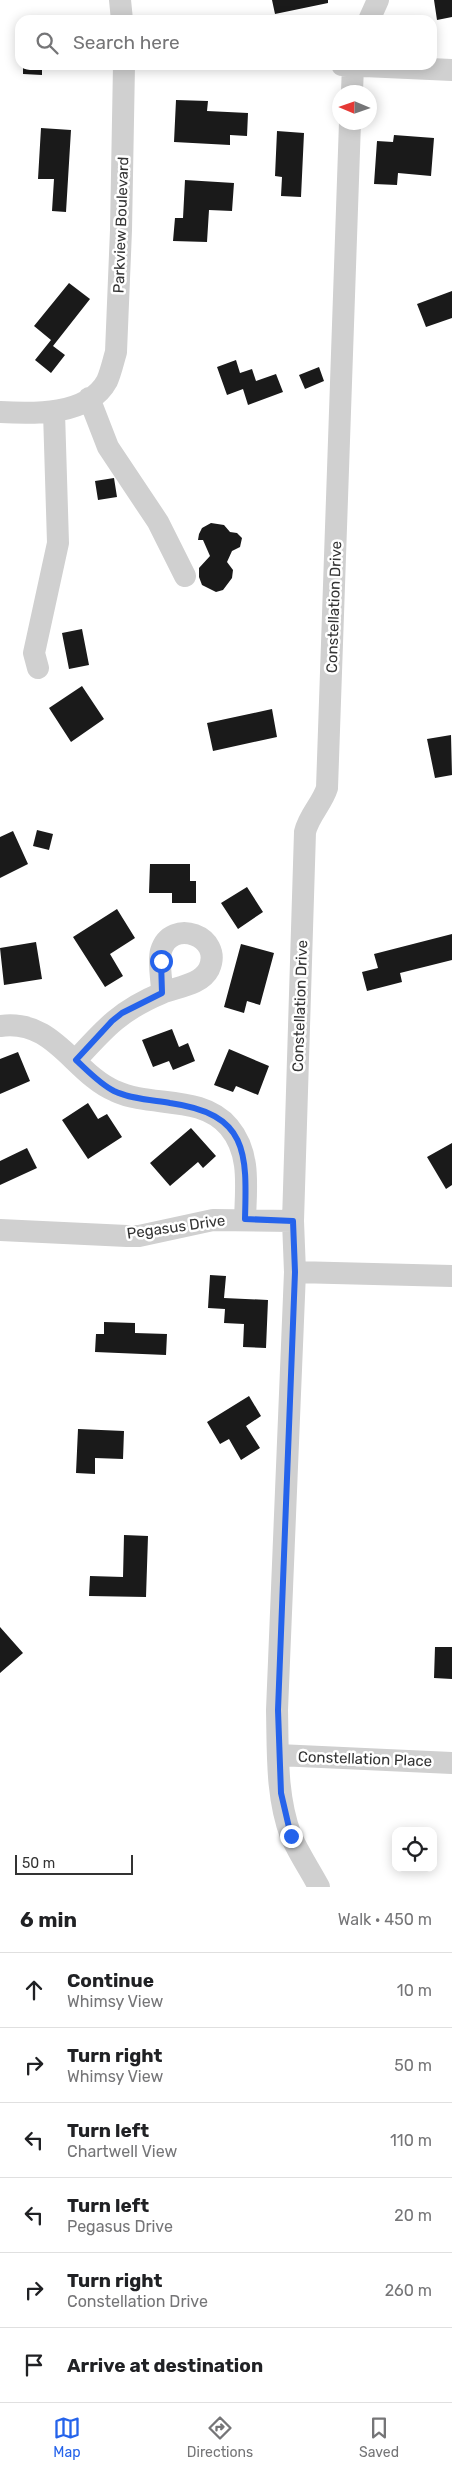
<!DOCTYPE html>
<html lang="en">
<head>
<meta charset="utf-8">
<style>
	body { margin:0; font-family:Rubik,sans-serif; background:#f6f6f6; color:#202124 }
	.controls { position:absolute; right:15px; bottom:15px; display:grid; overflow:hidden; border-radius:10px; box-shadow:0 2px 12px #0003 }
	.controls button { width:45px; height:45px; display:grid; place-items:center; padding:0; border:0; border-bottom:1px solid #e0e0e0; background:#fff; color:#202124; font:25px sans-serif }
	.compass { position:absolute; left:332px; top:85px; width:45px; height:45px; border-radius:50%; background:#fff; box-shadow:0 2px 12px #0003; rotate:272deg }
	.scale { position:absolute; left:15px; bottom:12px; width:118px; box-sizing:border-box; padding-left:5px; border:2px solid #333; border-top:0; font-size:14px; line-height:18px; white-space:nowrap; color:#333; -webkit-text-stroke:4px #fff; paint-order:stroke }
	.stop { position:absolute; width:15px; height:15px; margin:-11px; border:4px solid #2563eb; border-radius:50%; background:#fff }
	.stop.end { background:#2563eb; border-color:#fff; box-shadow:0 1px 5px #0008 }
	.list { margin:0; padding:0; list-style:none }
	h2 { display:flex; justify-content:space-between; align-items:center; height:65px; margin:0; padding:0 20px; font-size:21px }
	h2 small { font-size:16px; font-weight:400; color:#757577 }
	.list li { display:grid; grid-template-columns:32px 1fr auto; gap:15px; align-items:center; box-sizing:border-box; height:75px; padding:0 20px; border-top:1px solid #e0e0e0 }
	.list b { display:block; font-size:19px; white-space:nowrap }
	.list p { margin:0; font-size:16px; white-space:nowrap; color:#757577 }
	.list em { font-size:16px; font-style:normal; color:#757577 }
	.icon { flex:none; width:28px; height:28px; fill:none; stroke:currentColor; stroke-width:2; stroke-linecap:round; stroke-linejoin:round }
	.map { position:relative; flex:none; width:452px; height:1887px; overflow:hidden }
	.search { position:absolute; background:#fff; box-shadow:0 2px 12px #0003; left:15px; right:15px; top:15px; height:55px; display:flex; align-items:center; gap:12px; box-sizing:border-box; padding:0 18px; border-radius:15px; color:#757577; font-size:19px }
	.sheet { height:515px; background:#fff }
	nav { display:flex; justify-content:space-around; align-items:center; box-sizing:border-box; height:70px; border-top:1px solid #e0e0e0; background:#fff; font-size:14px; color:#757577 }
	nav a { display:grid; justify-items:center; gap:2px }
	nav .on { color:#2563eb }
	.map>svg:first-child { display:block }
	.building { fill:#1a1a1a }
	.lines { fill:none; stroke-linecap:round; stroke-linejoin:round }
	.minor { stroke:#d0d0d0; stroke-width:22 }
	.route { stroke:#2563eb; stroke-width:6 }
	.labels { text-anchor:middle; stroke-width:5; stroke-linejoin:round; paint-order:stroke }
	.street-label { font-size:15px; fill:#333; stroke:#fff }
</style>
</head>
<body>
<div class="map">
<svg width="452" height="1887" viewBox="0 0 452 1887">
	<rect width="100%" height="100%" fill="#fff"/>
	<path class="building" d="M272 0H328V3L275 14Z
		M434 0H452V17L437 20Z
		M23 65H64V69L42 68V75L23 74Z
		M176 100 208 101 207 111 248 113 247 136 230 135V145L174 142Z
		M41 128 71 130 66 212 52 211 54 179H38Z
		M277 131 304 133 301 197 281 196 282 177 275 176Z
		M394 135 434 138 431 176 398 173 397 185 374 184 377 141 393 142Z
		M185 180 234 183 232 211 209 210 207 242 173 241 175 218H183Z
		M69 283 90 299 53 346 65 355 51 373 35 360 51 340 34 326Z
		M452 291V318L426 327 417 304Z
		M236 360 240 373 252 369 256 381 276 374 283 392 248 405 243 389 227 395 217 367Z
		M319 367 324 381 305 389 299 375Z
		M114 478 117 497 98 500 95 481Z
		M211 523 224 525 230 532 237 533 242 538 240 547 232 551 227 562 233 570 232 578 223 590 216 592 202 585 199 577V568L210 556 203 540H198L199 534 202 528Z
		M82 629 89 665 69 669 62 633Z
		M82 686 104 719 71 742 49 708Z
		M272 709 277 737 213 751 207 723Z
		M451 735 452 775 435 778 427 739Z
		M37 830 53 834 49 850 33 846Z
		M13 831 28 864 0 878V837Z
		M150 864H190V881H196V903H172V893H149Z
		M247 887 263 912 238 929 221 903Z
		M117 909 135 938 110 954 123 976 105 987 73 937Z
		M452 934V960L400 973 402 982 367 991 362 972 378 968 374 954Z
		M36 942 42 979 4 985 0 948Z
		M241 944 274 953 260 1005 247 1001 244 1013 224 1007Z
		M172 1029 179 1047 188 1043 195 1061 173 1070 169 1061 153 1067 142 1040Z
		M229 1049 269 1066 258 1095 236 1086 233 1092 214 1085Z
		M18 1052 30 1081 0 1094V1059Z
		M88 1103 98 1119 107 1114 122 1137 88 1159 62 1120Z
		M191 1128 216 1156 203 1168 198 1162 170 1186 150 1163Z
		M452 1143V1185L446 1189 427 1157Z
		M27 1148 37 1168 0 1185V1161Z
		M210 1275 226 1276 224 1298 268 1300 266 1348 243 1347 244 1324 224 1323 225 1309 208 1308Z
		M104 1322 135 1323V1333L167 1334 166 1355 95 1352 96 1334H104Z
		M249 1396 261 1416 246 1426 260 1448 241 1460 229 1439 220 1444 207 1422Z
		M78 1429 124 1431 123 1459 95 1458V1474L76 1473Z
		M124 1535 148 1536 146 1597 89 1596 90 1576 123 1577Z
		M0 1627 23 1653 0 1673Z
		M435 1647H452V1679L434 1678Z"/>
	<g class="lines">
		<path class="minor" d="M120 0 122 20
			M369 20 378 0
			M342 65 452 70
			M352 92 353 65
			M89 398 108 447 158 522 185 576
			M0 412C32 414 88 416 107 381 111 372 113 362 116 352L121 230 124 65
			M38 668 34 653 58 543 54 412
			M0 1026C54 1018 73 1073 115 1091 151 1108 201 1094 229 1127 251 1153 246 1187 245 1219
			M76 1060C105 1028 121 1010 162 993 177 987 201 985 209 969 224 936 171 917 161 951 158 963 162 980 162 993
			M0 1230 127 1236H139L213 1220 293 1221
			M295 1272 452 1276
			M278 1755 452 1763
			M319 1887C310 1870 299 1854 291 1836 276 1797 278 1751 277 1710L295 1272 293 1221 305 832C309 815 322 804 327 788L350 122"/>
	</g>
	<g class="lines">
		<path class="route" d="M161 961 162 993 122 1013 112 1021 76 1060C88 1071 100 1084 114 1091 131 1099 152 1100 170 1103 248 1114 247 1152 245 1219L293 1221 295 1272 278 1710 281 1793 291 1836"/>
	</g>
	<g class="labels">
		<g class="street-label">
			<text transform="translate(121 225) rotate(-88)" y="5">Parkview Boulevard</text>
			<text transform="translate(334 607) rotate(-88)" y="5">Constellation Drive</text>
			<text transform="translate(300 1006) rotate(-88)" y="5">Constellation Drive</text>
			<text transform="translate(176 1227) rotate(-8)" y="5">Pegasus Drive</text>
			<text transform="translate(365 1759) rotate(2)" y="5">Constellation Place</text>
		</g>
	</g>
</svg>
<div class="controls">
<button><svg class="icon" aria-label="locate" viewBox="0 0 24 24"><circle cx="12" cy="12" r="6"/><path d="M12 2v4M12 18v4M2 12h4M18 12h4"/></svg></button>
</div>
<svg class="compass" viewBox="-18 -18 36 36"><path d="M0-13l5 13h-10z" fill="#e53935"/><path d="M0 13l5-13h-10z" fill="#757577"/></svg>
<div class="scale">50 m</div>
<div class="stop" style="left:161px;top:961px"></div>
<div class="stop end" style="left:291px;top:1836px"></div>
<div class="search"><svg class="icon" aria-label="search" viewBox="0 0 24 24"><circle cx="10" cy="10" r="6"/><path d="M15 15l6 6"/></svg>Search here</div>
</div>
<section class="sheet">
<h2>6 min<small>Walk · 450 m</small></h2>
<ul class="list">
<li><svg class="icon" aria-label="ahead" viewBox="0 0 24 24"><path d="M12 20V5M6 11l6-6 6 6"/></svg><div><b>Continue</b><p>Whimsy View</p></div><em>10 m</em></li>
<li><svg class="icon" aria-label="right" viewBox="0 0 24 24"><path d="M7 20v-9h11M14 6l5 5-5 5"/></svg><div><b>Turn right</b><p>Whimsy View</p></div><em>50 m</em></li>
<li><svg class="icon" aria-label="left" viewBox="0 0 24 24"><path d="M17 20v-9H6M10 6l-5 5 5 5"/></svg><div><b>Turn left</b><p>Chartwell View</p></div><em>110 m</em></li>
<li><svg class="icon" aria-label="left" viewBox="0 0 24 24"><path d="M17 20v-9H6M10 6l-5 5 5 5"/></svg><div><b>Turn left</b><p>Pegasus Drive</p></div><em>20 m</em></li>
<li><svg class="icon" aria-label="right" viewBox="0 0 24 24"><path d="M7 20v-9h11M14 6l5 5-5 5"/></svg><div><b>Turn right</b><p>Constellation Drive</p></div><em>260 m</em></li>
<li><svg class="icon" aria-label="arrive" viewBox="0 0 24 24"><path d="M6 21V4h12l-3 4 3 4H6"/></svg><div><b>Arrive at destination</b></div></li>
</ul>
</section>
<nav>
<a class="on"><svg class="icon" aria-label="map" viewBox="0 0 24 24"><path d="M3 6l6-2 6 2 6-2v14l-6 2-6-2-6 2zM9 4v14M15 6v14"/></svg>Map</a>
<a><svg class="icon" aria-label="directions" viewBox="0 0 24 24"><path d="M12 3l9 9-9 9-9-9zM9 14v-3h6M13 9l2 2-2 2"/></svg>Directions</a>
<a><svg class="icon" aria-label="saved" viewBox="0 0 24 24"><path d="M7 4h10v16l-5-4-5 4z"/></svg>Saved</a>
</nav>
</body>
</html>
